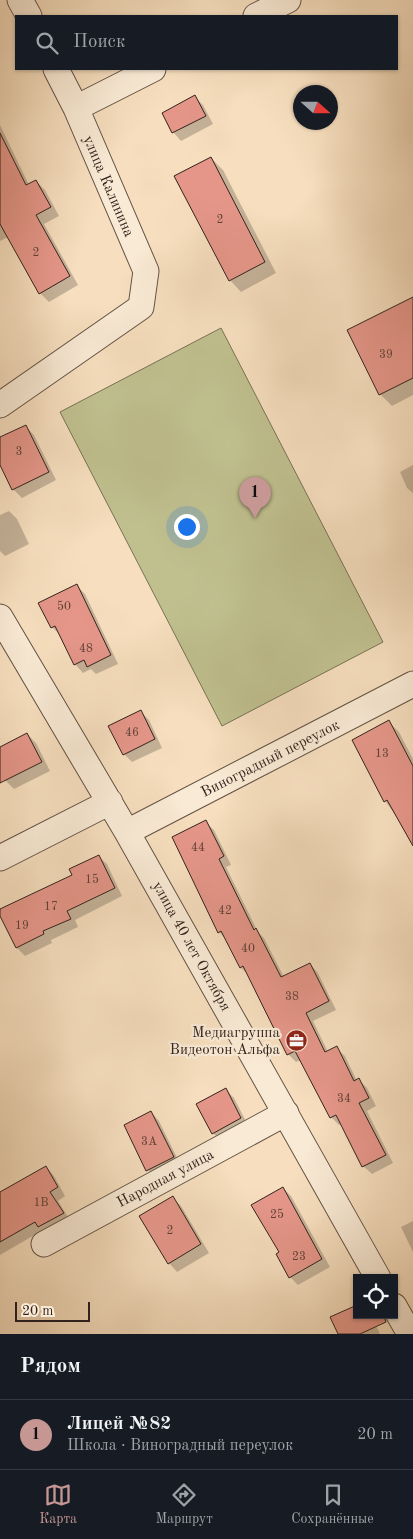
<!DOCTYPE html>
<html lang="ru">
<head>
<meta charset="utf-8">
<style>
	body { margin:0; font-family:"Old Standard TT",serif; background:#20242c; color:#f1f3f6 }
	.controls { position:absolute; right:15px; bottom:15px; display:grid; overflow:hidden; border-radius:0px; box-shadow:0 1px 4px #0004 }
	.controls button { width:45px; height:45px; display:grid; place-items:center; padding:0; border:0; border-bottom:1px solid #363941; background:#171b24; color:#f1f3f6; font:25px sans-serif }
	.compass { position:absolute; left:293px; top:85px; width:45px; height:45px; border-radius:50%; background:#171b24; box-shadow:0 1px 4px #0004; rotate:111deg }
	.scale { position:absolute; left:15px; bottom:12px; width:75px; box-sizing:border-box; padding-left:5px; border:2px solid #31231c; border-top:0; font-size:14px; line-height:18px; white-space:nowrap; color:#31231c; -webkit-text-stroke:4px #f9ead5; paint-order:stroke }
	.you { position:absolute; left:186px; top:526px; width:18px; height:18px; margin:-12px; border:4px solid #fff; border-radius:50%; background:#1a73e8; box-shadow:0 0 0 8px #1a73e833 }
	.badge { display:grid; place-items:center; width:32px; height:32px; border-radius:50%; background:#c59692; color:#111; font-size:16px; font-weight:700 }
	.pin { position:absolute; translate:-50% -41px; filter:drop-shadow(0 1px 2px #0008) }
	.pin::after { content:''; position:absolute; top:26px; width:18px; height:15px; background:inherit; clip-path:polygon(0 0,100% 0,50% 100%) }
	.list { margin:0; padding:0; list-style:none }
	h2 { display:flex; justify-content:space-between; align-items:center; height:65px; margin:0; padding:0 20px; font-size:21px }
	h2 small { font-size:16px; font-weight:400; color:#9ea1a6 }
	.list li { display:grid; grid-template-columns:32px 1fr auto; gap:15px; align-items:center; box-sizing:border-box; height:70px; padding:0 20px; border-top:1px solid #363941 }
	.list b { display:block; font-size:19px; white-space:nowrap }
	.list p { margin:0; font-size:16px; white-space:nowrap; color:#9ea1a6 }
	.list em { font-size:16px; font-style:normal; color:#9ea1a6 }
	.icon { flex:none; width:28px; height:28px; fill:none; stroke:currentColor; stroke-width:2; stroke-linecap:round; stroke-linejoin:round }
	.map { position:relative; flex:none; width:413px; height:1334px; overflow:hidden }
	.search { position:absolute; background:#171b24; box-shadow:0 1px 4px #0004; left:15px; right:15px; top:15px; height:55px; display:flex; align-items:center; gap:12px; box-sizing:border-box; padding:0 18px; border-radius:0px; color:#9ea1a6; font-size:19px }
	.sheet { height:135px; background:#171b24 }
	nav { display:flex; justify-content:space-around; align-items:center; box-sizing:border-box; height:70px; border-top:1px solid #363941; background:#171b24; font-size:14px; color:#9ea1a6 }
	nav a { display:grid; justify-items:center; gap:2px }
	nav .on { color:#c59692 }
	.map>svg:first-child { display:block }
	.pitch { fill:#c0c08f; stroke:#787256 }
	.shadow { fill:#0003 }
	.building { fill:#e59689; stroke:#31231c }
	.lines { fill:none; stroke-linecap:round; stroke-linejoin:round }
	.minor-casing { stroke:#625244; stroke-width:27 }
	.minor { stroke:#f9ead5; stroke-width:25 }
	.labels { text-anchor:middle; stroke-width:4.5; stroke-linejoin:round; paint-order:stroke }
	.number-label { font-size:12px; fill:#5e4037 }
	.street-label { font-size:15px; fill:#31231c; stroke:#f9ead5 }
	.poi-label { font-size:15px; fill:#31231c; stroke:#f9ead5; text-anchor:end }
</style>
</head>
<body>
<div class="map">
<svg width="413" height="1334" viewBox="0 0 413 1334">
	<rect width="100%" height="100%" fill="#f6debe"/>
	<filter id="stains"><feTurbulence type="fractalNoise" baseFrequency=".004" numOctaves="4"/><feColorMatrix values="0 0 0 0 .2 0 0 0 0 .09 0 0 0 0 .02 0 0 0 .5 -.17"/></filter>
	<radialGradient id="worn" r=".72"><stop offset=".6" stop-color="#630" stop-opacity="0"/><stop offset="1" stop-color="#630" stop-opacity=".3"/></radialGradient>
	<path class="pitch" d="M221 328 383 642 222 726 60 412Z"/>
	<path class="shadow" d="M195 97 203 105 213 124 181 141 173 132Z
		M0 125 29 185 36 181 45 190 59 216 44 224 78 285 49 302 40 293 8 237 0 241Z
		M211 158 223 170 276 273 241 292 230 280Z
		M413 298V395L392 406 380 394Z
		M25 426 34 435 56 480 22 498 13 489 0 462V439Z
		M413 465V493L407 488 400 472Z
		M9 511 17 519 29 544 5 556 0 551V515Z
		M76 585 85 594 118 664 96 674 91 669 83 673 75 664 60 635 52 627Z
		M141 712 149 720 162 748 132 762 124 754Z
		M389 722 399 732 413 759V838L385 801Z
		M27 734 36 743 50 771 14 789 5 780 0 769V748Z
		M205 822 214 830 231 865 226 867 258 932 264 938 284 977 310 964 318 973 336 1010 313 1021 328 1052 336 1048 345 1056 357 1081 359 1080 367 1088 376 1106 367 1111 393 1163 372 1174 363 1166 342 1124 339 1125 331 1117 301 1060 296 1062 288 1054 250 976 241 968 227 940 219 932 174 838Z
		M98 856 107 864 122 896 75 920 78 927 51 940 52 943 25 956 17 948 0 910 74 876Z
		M226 1090 234 1098 249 1127 222 1142 213 1133Z
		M151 1112 159 1121 181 1166 156 1178 148 1170Z
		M46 1167 54 1176 65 1196 58 1201 71 1222 48 1234 43 1230 0 1255V1193Z
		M283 1188 291 1196 330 1267 298 1285 290 1277 281 1253Z
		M173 1198 181 1206 209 1253 177 1272 169 1263Z
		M413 1221V1252L401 1227Z
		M357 1315H371L380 1334H339Z"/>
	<path class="building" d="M195 95 206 116 172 133 162 113Z
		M0 133 26 185 36 180 51 207 36 215 70 276 39 294 0 224Z
		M211 157 265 262 229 281 174 176Z
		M413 297V378L379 395 347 330Z
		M26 425 49 472 12 490 0 465V437Z
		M77 584 111 655 87 667 84 660 74 665 55 626 51 628 38 603Z
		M141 710 155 739 123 755 108 726Z
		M389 720 413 766V846L387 800 384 802 352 740Z
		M27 733 42 762 0 783V747Z
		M206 820 224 856 219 859 254 930 256 928 281 977 310 963 329 1001 306 1013 325 1052 337 1046 354 1081 359 1078 369 1098 359 1103 386 1155 362 1167 336 1115 330 1118 295 1051 287 1055 243 966 240 968 221 931 218 933 172 837Z
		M99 855 115 888 67 911 71 919 43 931 44 934 16 948 0 916V909L72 875 69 869Z
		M226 1088 241 1118 212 1134 196 1104Z
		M151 1111 174 1157 146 1171 124 1125Z
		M46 1166 58 1187 50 1192 64 1213 38 1227 35 1222 0 1242V1192Z
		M283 1187 322 1259 289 1278 276 1254 279 1252 251 1205Z
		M173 1196 201 1244 168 1264 139 1216Z
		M357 1305V1315H383L386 1322 360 1334H338L330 1317Z"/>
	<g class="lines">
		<defs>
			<path id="minor" d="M20 0 29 16
				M256 16 288 0
				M76 108 153 69
				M0 405 141 307 146 271 76 108 56 69
				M0 617 127 832 378 1278
				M127 832 413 684
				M0 858 110 802
				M44 1244 286 1113
				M394 1306 410 1334"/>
		</defs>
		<use href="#minor" class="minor-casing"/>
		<use href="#minor" class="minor"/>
	</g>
	<defs>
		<symbol id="office-disc" viewBox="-11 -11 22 22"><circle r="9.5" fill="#8f2418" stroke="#f9ead5"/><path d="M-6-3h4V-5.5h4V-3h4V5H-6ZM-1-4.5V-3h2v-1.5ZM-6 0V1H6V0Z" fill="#fff"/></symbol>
	</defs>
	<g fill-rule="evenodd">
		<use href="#office-disc" x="284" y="1028" width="25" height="25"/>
	</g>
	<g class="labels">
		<g class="number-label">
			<text x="220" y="223">2</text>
			<text x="36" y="256">2</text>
			<text x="386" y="358">39</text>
			<text x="19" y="455">3</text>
			<text x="64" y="610">50</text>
			<text x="86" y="652">48</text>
			<text x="132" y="736">46</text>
			<text x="382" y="757">13</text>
			<text x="198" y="851">44</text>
			<text x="92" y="883">15</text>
			<text x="51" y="910">17</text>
			<text x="225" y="914">42</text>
			<text x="22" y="929">19</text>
			<text x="248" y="952">40</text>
			<text x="292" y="1000">38</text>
			<text x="344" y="1102">34</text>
			<text x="149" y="1145">3А</text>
			<text x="41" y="1206">1В</text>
			<text x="277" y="1218">25</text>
			<text x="170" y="1234">2</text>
			<text x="299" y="1260">23</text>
		</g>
		<g class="street-label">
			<text transform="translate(109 186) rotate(67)" y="5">улица Калинина</text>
			<text transform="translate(270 758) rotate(-27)" y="5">Виноградный переулок</text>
			<text transform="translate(192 946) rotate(61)" y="5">улица 40 лет Октября</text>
			<text transform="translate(165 1178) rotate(-28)" y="5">Народная улица</text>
		</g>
		<g class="poi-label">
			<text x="280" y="1037">Медиагруппа<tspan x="280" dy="17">Видеотон Альфа</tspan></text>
		</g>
	</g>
	<rect width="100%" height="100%" filter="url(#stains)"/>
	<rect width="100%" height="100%" fill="url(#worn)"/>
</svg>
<div class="controls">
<button><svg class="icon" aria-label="locate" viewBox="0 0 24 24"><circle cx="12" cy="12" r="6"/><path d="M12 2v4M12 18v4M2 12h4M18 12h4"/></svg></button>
</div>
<svg class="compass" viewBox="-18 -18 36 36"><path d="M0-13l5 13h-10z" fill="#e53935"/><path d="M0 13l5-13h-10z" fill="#9ea1a6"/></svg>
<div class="scale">20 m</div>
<div class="you"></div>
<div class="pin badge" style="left:255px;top:518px">1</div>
<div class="search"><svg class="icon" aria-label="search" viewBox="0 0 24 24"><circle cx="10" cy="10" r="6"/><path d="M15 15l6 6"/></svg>Поиск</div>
</div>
<section class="sheet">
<h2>Рядом<small></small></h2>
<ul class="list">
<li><span class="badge">1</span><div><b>Лицей №82</b><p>Школа · Виноградный переулок</p></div><em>20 m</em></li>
</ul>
</section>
<nav>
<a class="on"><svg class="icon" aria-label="map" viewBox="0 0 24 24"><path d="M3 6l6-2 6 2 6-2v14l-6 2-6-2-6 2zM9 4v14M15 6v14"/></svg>Карта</a>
<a><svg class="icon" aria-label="directions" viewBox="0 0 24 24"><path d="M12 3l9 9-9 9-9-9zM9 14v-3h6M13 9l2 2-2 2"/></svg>Маршрут</a>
<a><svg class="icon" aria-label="saved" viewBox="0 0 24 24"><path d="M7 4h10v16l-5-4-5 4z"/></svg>Сохранённые</a>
</nav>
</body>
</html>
